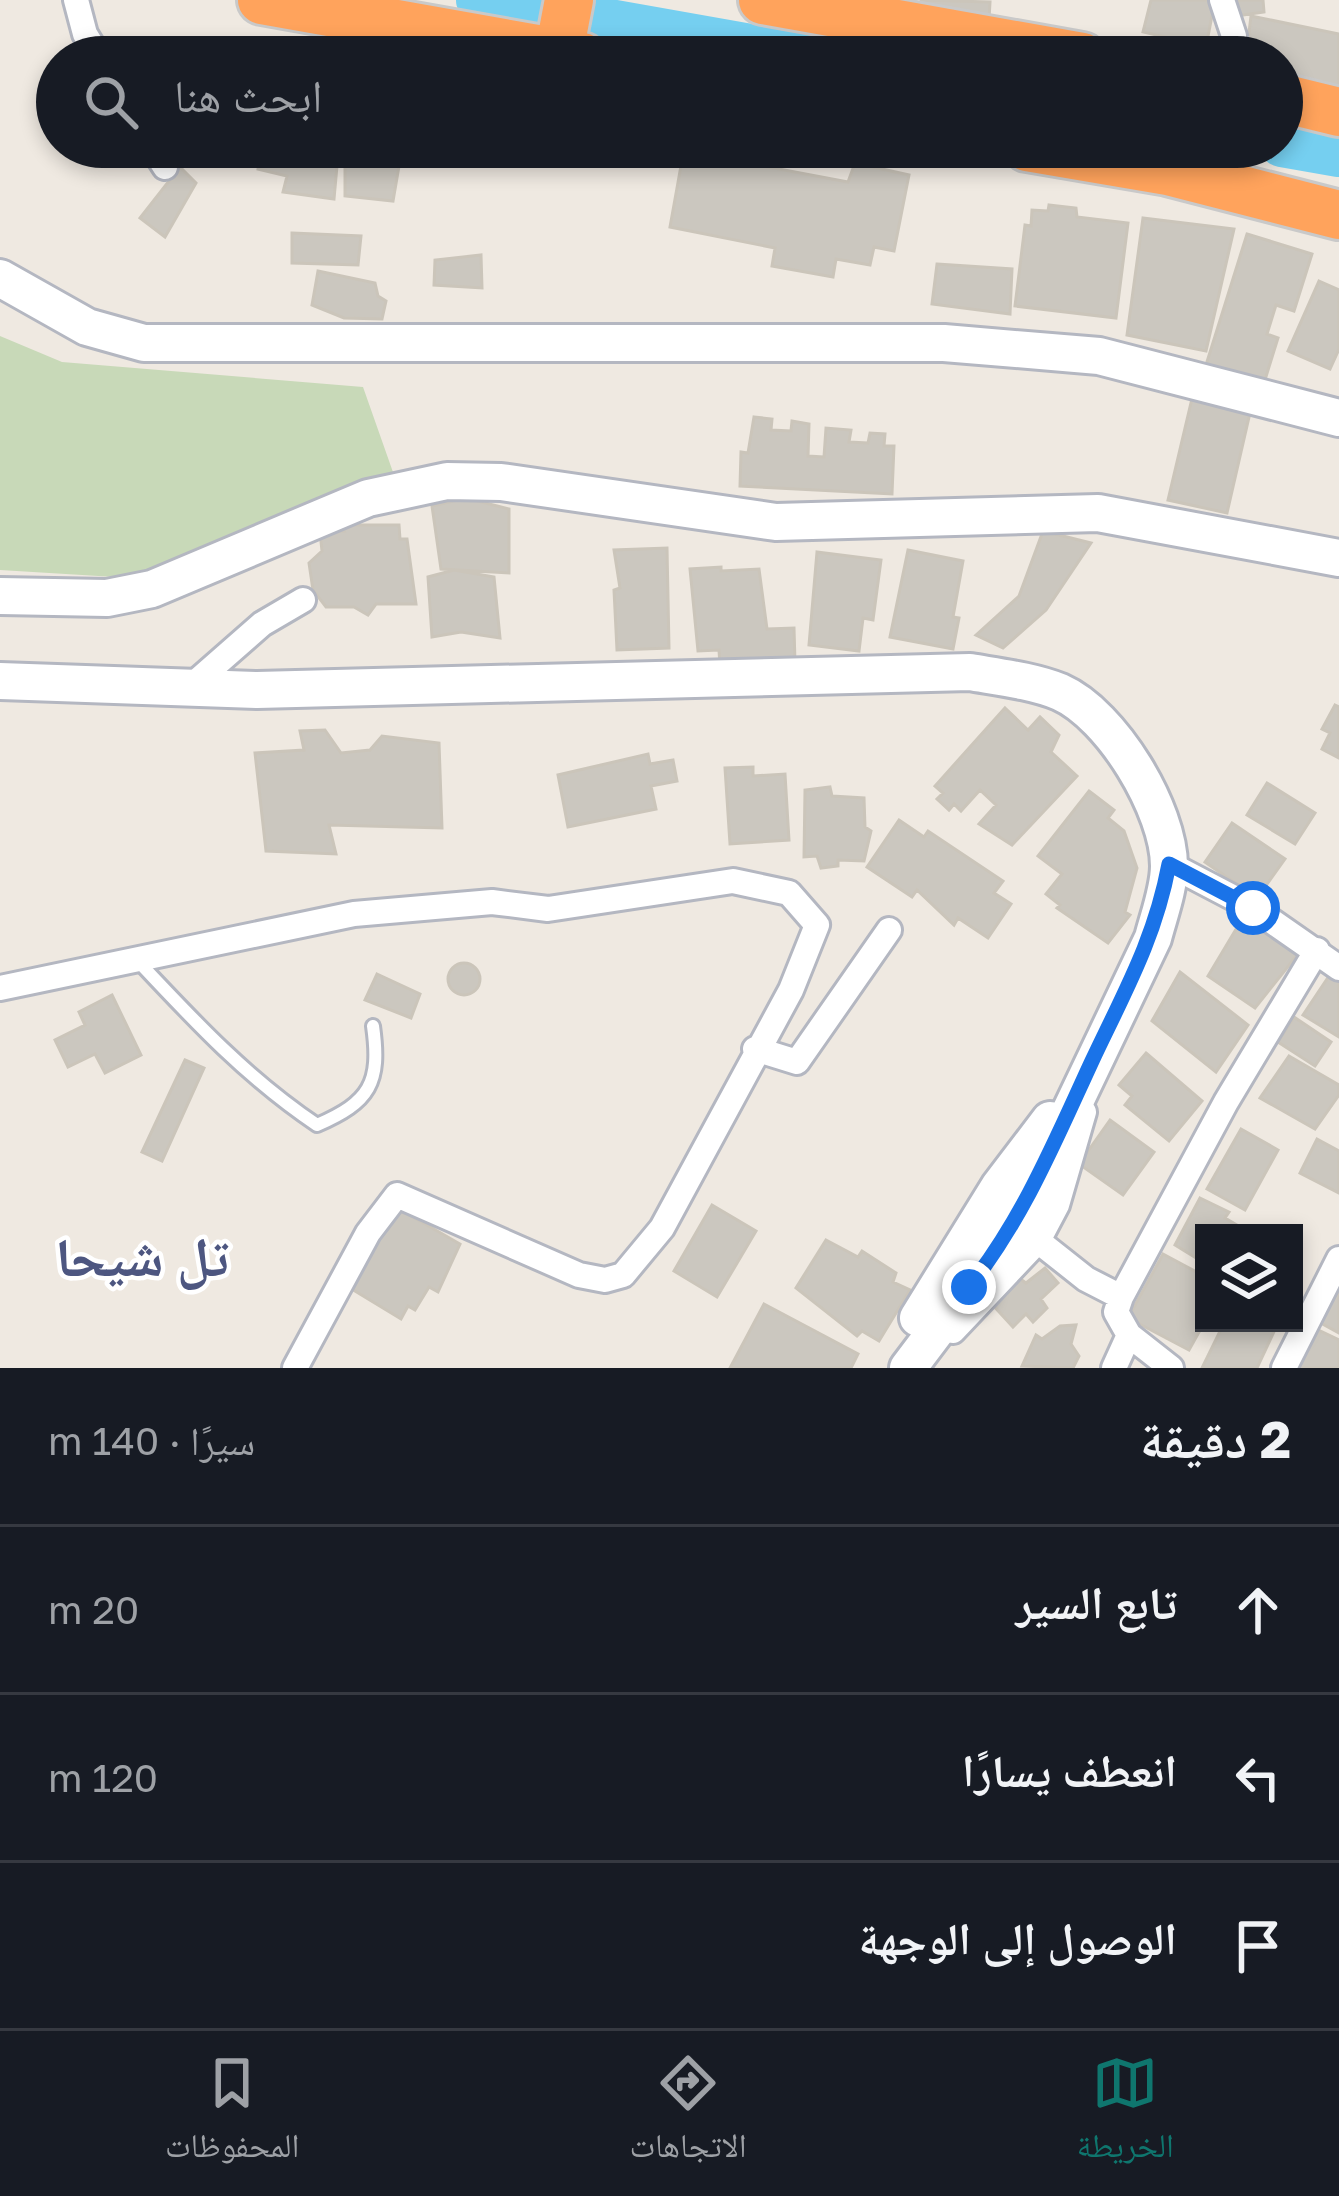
<!DOCTYPE html>
<html lang="ar">
<head>
<meta charset="utf-8">
<style>
	body { margin:0; font-family:"Golos Text","Noto Naskh Arabic",sans-serif; background:#20242c; color:#f1f3f6; direction:rtl }
	.controls { position:absolute; right:36px; bottom:36px; display:grid; overflow:hidden; border-radius:0px; box-shadow:0 6px 18px #0003 }
	.controls button { width:108px; height:108px; display:grid; place-items:center; padding:0; border:0; border-bottom:3px solid #363941; background:#171b24; color:#f1f3f6; font:60px sans-serif }
	.stop { position:absolute; width:36px; height:36px; margin:-27px; border:9px solid #1a73e8; border-radius:50%; background:#fff }
	.stop.end { background:#1a73e8; border-color:#fff; box-shadow:0 3px 12px #0008 }
	.list { margin:0; padding:0; list-style:none }
	h2 { display:flex; justify-content:space-between; align-items:center; height:156px; margin:0; padding:0 48px; font-size:51px }
	h2 small { font-size:39px; font-weight:400; color:#9ea1a6 }
	.list li { display:grid; grid-template-columns:78px 1fr auto; gap:36px; align-items:center; box-sizing:border-box; height:168px; padding:0 48px; border-top:3px solid #363941 }
	.list b { display:block; font-size:45px; white-space:nowrap }
	.list em { font-size:39px; font-style:normal; color:#9ea1a6 }
	.icon { flex:none; width:66px; height:66px; fill:none; stroke:currentColor; stroke-width:2; stroke-linecap:round; stroke-linejoin:round }
	.map { position:relative; flex:none; width:1339px; height:1368px; overflow:hidden; direction:ltr }
	.search { position:absolute; background:#171b24; box-shadow:0 6px 18px #0003; left:36px; right:36px; top:36px; height:132px; display:flex; align-items:center; gap:30px; box-sizing:border-box; padding:0 42px; border-radius:66px; color:#9ea1a6; font-size:45px }
	.sheet { height:660px; background:#171b24 }
	nav { display:flex; justify-content:space-around; align-items:center; box-sizing:border-box; height:168px; border-top:3px solid #363941; background:#171b24; font-size:33px; color:#9ea1a6 }
	nav a { display:grid; justify-items:center; gap:6px }
	nav .on { color:#0f766e }
	.map>svg:first-child { display:block }
	.cemetery { fill:#c8d9b8 }
	.lines { fill:none; stroke-linecap:round; stroke-linejoin:round }
	.river { stroke:#75cff0; stroke-width:48 }
	.building { fill:#cbc7bf; stroke:#cbc5ba; stroke-width:3 }
	.lane-casing { stroke:#b4b7c1; stroke-width:18 }
	.street-casing { stroke:#b4b7c1; stroke-width:30 }
	.secondary-casing { stroke:#b4b7c1; stroke-width:42 }
	.highway-casing { stroke:#c9c9c9; stroke-width:54 }
	.lane { stroke:#fff; stroke-width:12 }
	.street { stroke:#fff; stroke-width:24 }
	.secondary { stroke:#fff; stroke-width:36 }
	.highway { stroke:#ffa35c; stroke-width:48 }
	.route { stroke:#1a73e8; stroke-width:15 }
	.labels { text-anchor:middle; stroke-width:9; stroke-linejoin:round; paint-order:stroke }
	.district-label { font-size:54px; font-weight:bold; fill:#4d5680; stroke:#fff }
</style>
</head>
<body>
<div class="map">
<svg width="1339" height="1368" viewBox="0 0 1339 1368">
	<rect width="100%" height="100%" fill="#efe9e1"/>
	<path class="cemetery" d="M0 336 62 362 363 387 394 475 156 574 115 577 0 570Z"/>
	<g class="lines">
		<path class="river" d="M480 0 801 57
			M1282 143 1339 153"/>
	</g>
	<path class="building" d="M921 0 990 2 989 20 922 10Z
		M1151 0H1215L1205 52 1195 44 1143 32Z
		M1236 0H1263L1264 12 1236 16Z
		M1251 16 1339 34V93L1282 81V57H1246Z
		M272 147H341L338 163 271 153Z
		M684 149 717 150 727 159 848 182 855 163 909 175 894 251 874 247 870 265 836 259 833 277 772 266 775 248 670 227Z
		M260 156 337 166 334 199 283 192 287 176 258 169Z
		M345 162 399 166 393 201 345 196Z
		M180 167 196 183 165 237 140 218Z
		M1049 205 1076 208 1077 217 1128 223 1116 318 1015 306 1025 225 1031 226 1032 210 1048 211Z
		M1143 218 1234 229 1206 351 1127 335Z
		M292 233 361 236 358 265 292 263Z
		M1247 234 1312 254 1294 311 1276 305 1267 334 1278 338 1264 383 1206 365Z
		M481 255 482 288 434 285 435 260Z
		M937 264 1012 269 1010 314 932 304Z
		M318 271 375 283 378 296 386 301 382 319 344 318 312 305Z
		M1319 281 1339 290V349L1330 369 1288 351Z
		M1194 390 1252 404 1227 513 1168 500Z
		M754 417 772 419 771 430 791 431 792 421 809 424 808 456 824 457 826 428 851 430 849 442 868 443 870 433 885 434 884 446H894L892 494 740 486 741 452 748 453Z
		M466 498 509 509V573L441 569 432 506Z
		M341 525H399L400 539H407L416 604H376L368 615 354 607H326L313 590 309 563 322 551 320 532 344 531Z
		M1043 531 1091 543 1046 610 1003 648 976 635 1019 596Z
		M667 548 669 648 617 650 614 590 620 588 614 550Z
		M908 550 963 561 953 617 959 618 953 649 890 637Z
		M817 552 881 560 873 620 863 618 859 651 809 645Z
		M721 567V571L759 569 767 629 794 628 795 662 720 666 719 650 698 651 690 569Z
		M454 570 494 577 500 638 461 632 432 637 428 577Z
		M1335 705 1339 707V758L1322 749 1330 733 1322 729Z
		M1005 708 1028 730 1040 717 1059 735 1051 752 1077 776 1012 845 979 824 996 805 980 790 961 811 954 804 949 810 937 799 943 793 935 786Z
		M325 730 341 753 370 750 382 736 439 743 442 828 329 825 336 854 266 851 255 753 304 750 300 731Z
		M648 754 650 764 673 760 677 781 651 786 656 809 568 827 558 775Z
		M753 767V776L785 774 789 840 730 844 725 768Z
		M1267 783 1315 813 1295 844 1247 815Z
		M830 787 832 796 864 798 865 827 871 831 864 861 838 860V866L821 868 817 856 804 857 805 790Z
		M1089 791 1114 810 1108 818 1124 831 1137 868 1125 912 1130 915 1108 943 1057 908 1060 905 1046 894 1062 874 1038 856Z
		M899 820 924 837 928 831 1003 881 994 893 1011 904 988 938 958 918 954 925 917 890 912 897 867 867Z
		M1232 823 1285 859 1257 898 1205 862Z
		M1247 911 1302 949 1255 1008 1208 976Z
		M448 979a16 16 0 1 1 32 0a16 16 0 1 1-32 0Z
		M1180 972 1248 1025 1216 1072 1152 1021Z
		M377 974 420 994 411 1018 365 1000Z
		M1329 976 1339 982V1037L1303 1015Z
		M112 995 141 1055 105 1073 95 1054 68 1067 55 1040 85 1025 79 1012Z
		M1294 1017 1331 1042 1315 1066 1278 1042Z
		M1146 1053 1202 1101 1169 1141 1125 1105 1132 1096 1119 1085Z
		M1289 1056 1339 1085V1095L1315 1129 1260 1098Z
		M185 1060 204 1068 162 1161 142 1152Z
		M1110 1120 1154 1152 1123 1195 1079 1164Z
		M1241 1129 1278 1150 1245 1210 1207 1189Z
		M1317 1139 1339 1151V1193L1300 1173Z
		M1200 1198 1229 1212 1225 1218 1249 1232 1204 1233 1201 1261 1175 1245Z
		M712 1205 756 1231 717 1297 674 1271Z
		M399 1209 460 1244 438 1292 429 1287 415 1310 408 1306 401 1319 350 1288 384 1225 389 1228Z
		M826 1240 858 1257 862 1251 896 1273 893 1282 910 1290 879 1341 862 1331 857 1336 796 1288Z
		M1163 1254 1204 1276V1323L1189 1350 1128 1318Z
		M1045 1268 1058 1283 1041 1299 1047 1308 1033 1322 1026 1314 1013 1327 991 1303 1019 1278 1026 1283Z
		M1339 1279V1333L1317 1321Z
		M764 1304 858 1354 851 1368H730Z
		M1224 1323H1278L1257 1368H1202Z
		M1076 1325 1071 1344 1079 1356 1073 1368 1022 1366 1036 1335 1042 1339 1060 1326Z
		M1310 1326 1339 1340V1368H1290Z"/>
	<g class="lines">
		<defs>
			<path id="lane" d="M136 959C194 1021 247 1078 317 1125 370 1102 381 1083 373 1026"/>
			<path id="street" d="M76 0 85 34 99 57
				M1222 0 1234 36 1229 57
				M152 147 165 167
				M189 688 262 624 303 600
				M1169 864 1253 908 1339 968
				M0 988 354 914 492 902 548 909 733 881 789 893 817 925 791 990 662 1228 623 1275 605 1280 579 1275 397 1195 368 1233 295 1368
				M755 1049 797 1062 889 930
				M1084 1112 1057 1205 1038 1241 1086 1279 1121 1297
				M953 1331 1038 1241
				M1129 1335 1171 1368
				M1114 1368 1129 1335 1116 1312 1121 1297 1226 1102 1317 950
				M1284 1368 1339 1259"/>
			<path id="secondary" d="M0 278 87 327 144 343H944L1099 356 1339 418
				M0 596 107 598 152 589 368 498 447 481 501 482 776 522 1098 513 1339 558
				M0 681 257 690 970 672C999 677 1033 681 1060 692 1112 715 1169 810 1169 866 1169 889 1159 915 1153 938L1027 1202 1004 1241 908 1368
				M918 1318 999 1187 1050 1120"/>
			<path id="highway" d="M262 0 582 57
				M763 0 1082 57
				M559 52 569 0
				M1282 98 1339 112
				M1027 147 1168 171 1339 215"/>
		</defs>
		<use href="#lane" class="lane-casing"/>
		<use href="#street" class="street-casing"/>
		<use href="#secondary" class="secondary-casing"/>
		<use href="#highway" class="highway-casing"/>
		<use href="#lane" class="lane"/>
		<use href="#street" class="street"/>
		<use href="#secondary" class="secondary"/>
		<use href="#highway" class="highway"/>
	</g>
	<g class="lines">
		<path class="route" d="M969 1287C1024 1217 1055 1141 1092 1061 1124 993 1155 939 1169 864L1253 908"/>
	</g>
	<g class="labels">
		<g class="district-label">
			<text x="142" y="1276">تل شيحا</text>
		</g>
	</g>
</svg>
<div class="controls">
<button><svg class="icon" aria-label="layers" viewBox="0 0 24 24"><path d="M12 4l9 5-9 5-9-5zM3 14l9 5 9-5"/></svg></button>
</div>
<div class="stop" style="left:1253px;top:908px"></div>
<div class="stop end" style="left:969px;top:1287px"></div>
<div class="search"><svg class="icon" aria-label="search" viewBox="0 0 24 24"><circle cx="10" cy="10" r="6"/><path d="M15 15l6 6"/></svg>ابحث هنا</div>
</div>
<section class="sheet">
<h2>2 دقيقة<small>سيرًا · 140 m</small></h2>
<ul class="list">
<li><svg class="icon" aria-label="ahead" viewBox="0 0 24 24"><path d="M12 20V5M6 11l6-6 6 6"/></svg><div><b>تابع السير</b></div><em>20 m</em></li>
<li><svg class="icon" aria-label="left" viewBox="0 0 24 24"><path d="M17 20v-9H6M10 6l-5 5 5 5"/></svg><div><b>انعطف يسارًا</b></div><em>120 m</em></li>
<li><svg class="icon" aria-label="arrive" viewBox="0 0 24 24"><path d="M6 21V4h12l-3 4 3 4H6"/></svg><div><b>الوصول إلى الوجهة</b></div></li>
</ul>
</section>
<nav>
<a class="on"><svg class="icon" aria-label="map" viewBox="0 0 24 24"><path d="M3 6l6-2 6 2 6-2v14l-6 2-6-2-6 2zM9 4v14M15 6v14"/></svg>الخريطة</a>
<a><svg class="icon" aria-label="directions" viewBox="0 0 24 24"><path d="M12 3l9 9-9 9-9-9zM9 14v-3h6M13 9l2 2-2 2"/></svg>الاتجاهات</a>
<a><svg class="icon" aria-label="saved" viewBox="0 0 24 24"><path d="M7 4h10v16l-5-4-5 4z"/></svg>المحفوظات</a>
</nav>
</body>
</html>
